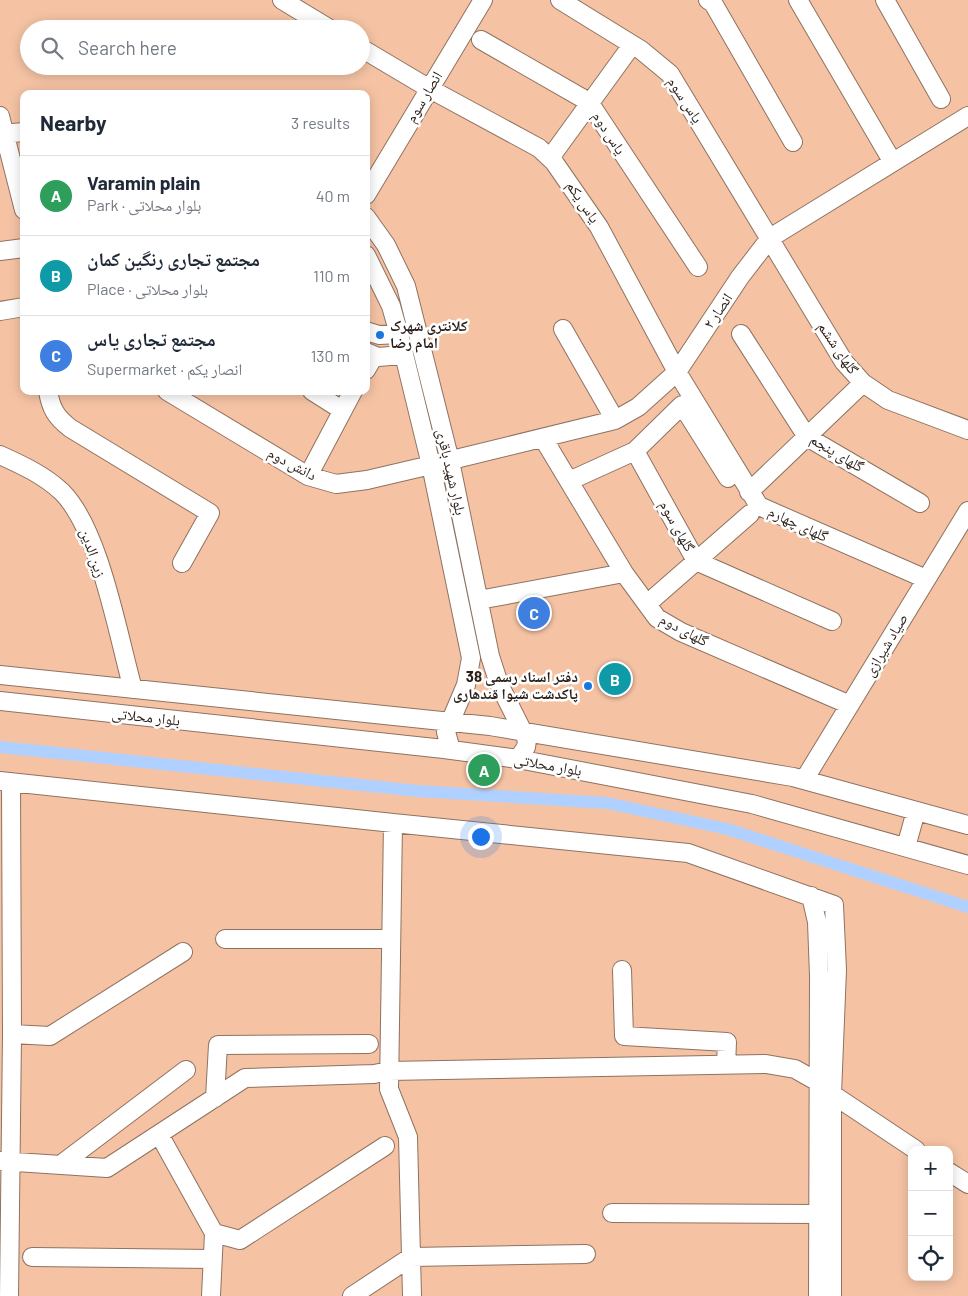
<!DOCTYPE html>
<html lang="en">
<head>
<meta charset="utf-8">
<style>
	body { margin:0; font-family:Barlow,"Noto Naskh Arabic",sans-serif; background:#f2f2f3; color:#1f2937 }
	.controls { position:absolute; right:15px; bottom:15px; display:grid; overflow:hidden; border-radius:10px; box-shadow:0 2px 12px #0003 }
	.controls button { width:45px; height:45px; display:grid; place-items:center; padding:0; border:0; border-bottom:1px solid #e0e1e3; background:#fff; color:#1f2937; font:25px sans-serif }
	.you { position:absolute; left:480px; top:836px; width:18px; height:18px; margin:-12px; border:4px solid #fff; border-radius:50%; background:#1a73e8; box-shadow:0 0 0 8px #1a73e833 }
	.badge { display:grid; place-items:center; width:32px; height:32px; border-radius:50%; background:#d93025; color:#fff; font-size:16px; font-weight:700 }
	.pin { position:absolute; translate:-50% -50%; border:2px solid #fff; box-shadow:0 1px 5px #0006 }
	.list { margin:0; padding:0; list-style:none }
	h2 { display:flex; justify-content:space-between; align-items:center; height:65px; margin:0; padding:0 20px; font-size:21px }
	h2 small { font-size:16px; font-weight:400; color:#747a83 }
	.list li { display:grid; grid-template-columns:32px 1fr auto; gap:15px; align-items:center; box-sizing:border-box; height:80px; padding:0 20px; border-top:1px solid #e0e1e3 }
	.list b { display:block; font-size:19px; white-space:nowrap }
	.list p { margin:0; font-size:16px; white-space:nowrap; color:#747a83 }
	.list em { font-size:16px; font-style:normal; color:#747a83 }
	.icon { flex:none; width:28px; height:28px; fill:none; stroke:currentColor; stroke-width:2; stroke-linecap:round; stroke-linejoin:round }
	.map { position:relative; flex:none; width:968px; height:1296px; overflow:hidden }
	.search { position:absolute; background:#fff; box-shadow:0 2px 12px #0003; left:20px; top:20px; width:350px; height:55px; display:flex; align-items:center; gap:12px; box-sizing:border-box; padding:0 18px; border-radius:28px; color:#747a83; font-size:19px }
	.panel { position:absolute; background:#fff; box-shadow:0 2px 12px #0003; left:20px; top:90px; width:350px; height:305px; border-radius:10px }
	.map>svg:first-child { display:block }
	.green { fill:#f5c3a4; fill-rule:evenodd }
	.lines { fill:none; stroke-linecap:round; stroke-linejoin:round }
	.canal { stroke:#b0d1ff; stroke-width:12 }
	.minor-casing { stroke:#8f7260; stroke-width:20 }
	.minor { stroke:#fff; stroke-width:18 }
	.poi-dot { fill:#1b76df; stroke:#fff; stroke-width:2 }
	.labels { text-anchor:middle; stroke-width:5; stroke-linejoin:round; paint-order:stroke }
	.street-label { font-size:15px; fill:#2a1e17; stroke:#fff }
	.poi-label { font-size:15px; font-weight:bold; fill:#2a1e17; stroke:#fff; text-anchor:start }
</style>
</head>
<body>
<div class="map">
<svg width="968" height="1296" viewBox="0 0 968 1296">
	<rect width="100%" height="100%" fill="#faf3ef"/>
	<path class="green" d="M0 0H968V1296H0ZM29 29H361V66H29ZM24 94H366V391H24ZM912 1150H949V1277H912Z"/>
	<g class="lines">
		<path class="canal" d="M0 747 418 791 607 803 727 829 968 907"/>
		<defs>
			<path id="minor" d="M282 0 330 29
				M560 0 641 50 670 74 844 362 863 383 888 400 968 430
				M708 0 713 3 793 142
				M798 0 892 161
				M885 0 941 99
				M481 40 589 102 698 267
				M361 48 430 89 539 148 554 162 599 227 677 372 759 506 926 579
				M0 116 24 210
				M0 134 24 132
				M550 158 632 45
				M366 195 483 0
				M366 217 386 245 406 286 450 461 490 656 499 684 527 740 526 747 518 759
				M0 251 24 248
				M366 255 391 306 399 334 431 465 471 658 466 685 446 732 451 750
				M0 311 24 307
				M563 329 615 420
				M366 331 379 335 399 334
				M741 334 807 437 920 503
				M366 352 378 357 403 355
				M366 370 374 356
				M48 391C51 409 56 417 70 428L210 513 182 563
				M167 391 308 476 336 484 367 480 431 465 615 420 638 407 677 372 740 277 770 238 968 116
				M312 391 342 410
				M543 438 624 573 657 618 681 632 850 705
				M635 451 682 405 728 478
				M0 455C22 465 44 475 62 492 100 530 118 636 133 689
				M308 476 353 391
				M569 481 635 451 696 561 832 621
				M749 492 863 383
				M479 600 624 573
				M647 604 750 514
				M0 675 490 726 793 777 968 825
				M0 701 444 749 518 759 752 804 968 865
				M804 780 968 511
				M0 781 393 823 389 1089 408 1137 412 1296
				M393 823 688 853 834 905 837 970 832 1094V1296
				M906 847 916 811
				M811 896 817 922 819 976 818 1296
				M225 939H391
				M622 970 624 1036 727 1042 726 1065
				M12 1034 50 1036 183 952
				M832 1094 916 1150
				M215 1098 218 1045 369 1044
				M159 1134 214 1233 211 1296
				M0 1161 107 1168 245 1078 374 1074 389 1071 766 1064 795 1069 818 1082
				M63 1163 186 1070
				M949 1172 968 1184
				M612 1213 818 1214
				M214 1233 240 1240 385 1146
				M32 1257 212 1259
				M9 1296 12 1034 11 782
				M352 1296 411 1257 586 1254"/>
		</defs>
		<use href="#minor" class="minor-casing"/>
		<use href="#minor" class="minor"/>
	</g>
	<g class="poi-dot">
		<circle cx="380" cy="335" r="5"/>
		<circle cx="588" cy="686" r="5"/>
	</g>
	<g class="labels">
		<g class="street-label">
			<text transform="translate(424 97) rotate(-59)" y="5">انصار سوم</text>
			<text transform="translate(685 100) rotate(57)" y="5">یاس سوم</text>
			<text transform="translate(609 133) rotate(57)" y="5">یاس دوم</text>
			<text transform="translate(583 202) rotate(56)" y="5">یاس یکم</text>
			<text transform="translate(718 311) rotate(-56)" y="5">انصار ۲</text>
			<text transform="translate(838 348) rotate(56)" y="5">گلهای ششم</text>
			<text transform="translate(837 453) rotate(31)" y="5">گلهای پنجم</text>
			<text transform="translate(292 464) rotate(28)" y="5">دانش دوم</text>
			<text transform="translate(451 472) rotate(77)" y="5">بلوار شهید باقری</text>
			<text transform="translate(798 524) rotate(25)" y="5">گلهای چهارم</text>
			<text transform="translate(677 526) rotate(61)" y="5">گلهای سوم</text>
			<text transform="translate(93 553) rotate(71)" y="5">زین الدین</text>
			<text transform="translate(684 630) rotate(28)" y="5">گلهای دوم</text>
			<text transform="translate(886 645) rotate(-59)" y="5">صیاد شیرازی</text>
			<text transform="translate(146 717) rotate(6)" y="5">بلوار محلاتی</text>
			<text transform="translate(548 765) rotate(10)" y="5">بلوار محلاتی</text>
		</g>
		<g class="poi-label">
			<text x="390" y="331">کلانتری شهرک<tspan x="390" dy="17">امام رضا</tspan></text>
			<text x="578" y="682" text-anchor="end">دفتر اسناد رسمی 38<tspan x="578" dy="17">پاکدشت شیوا قندهاری</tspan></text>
		</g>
	</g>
</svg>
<div class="controls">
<button>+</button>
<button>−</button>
<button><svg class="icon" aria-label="locate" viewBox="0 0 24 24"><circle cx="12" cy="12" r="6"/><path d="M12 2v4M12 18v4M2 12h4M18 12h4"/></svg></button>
</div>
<div class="you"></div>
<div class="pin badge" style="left:484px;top:770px;background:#2e9e5b">A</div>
<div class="pin badge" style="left:615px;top:679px;background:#0f9aa8">B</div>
<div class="pin badge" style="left:534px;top:613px;background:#3f7fe0">C</div>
<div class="search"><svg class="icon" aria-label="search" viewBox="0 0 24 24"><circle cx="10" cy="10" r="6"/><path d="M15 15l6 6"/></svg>Search here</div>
<section class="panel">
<h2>Nearby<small>3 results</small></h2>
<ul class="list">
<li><span class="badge" style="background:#2e9e5b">A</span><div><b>Varamin plain</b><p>Park · بلوار محلاتی</p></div><em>40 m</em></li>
<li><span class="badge" style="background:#0f9aa8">B</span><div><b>مجتمع تجاری رنگین کمان</b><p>Place · بلوار محلاتی</p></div><em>110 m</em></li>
<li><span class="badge" style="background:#3f7fe0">C</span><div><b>مجتمع تجاری یاس</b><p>Supermarket · انصار یکم</p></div><em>130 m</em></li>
</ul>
</section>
</div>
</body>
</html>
